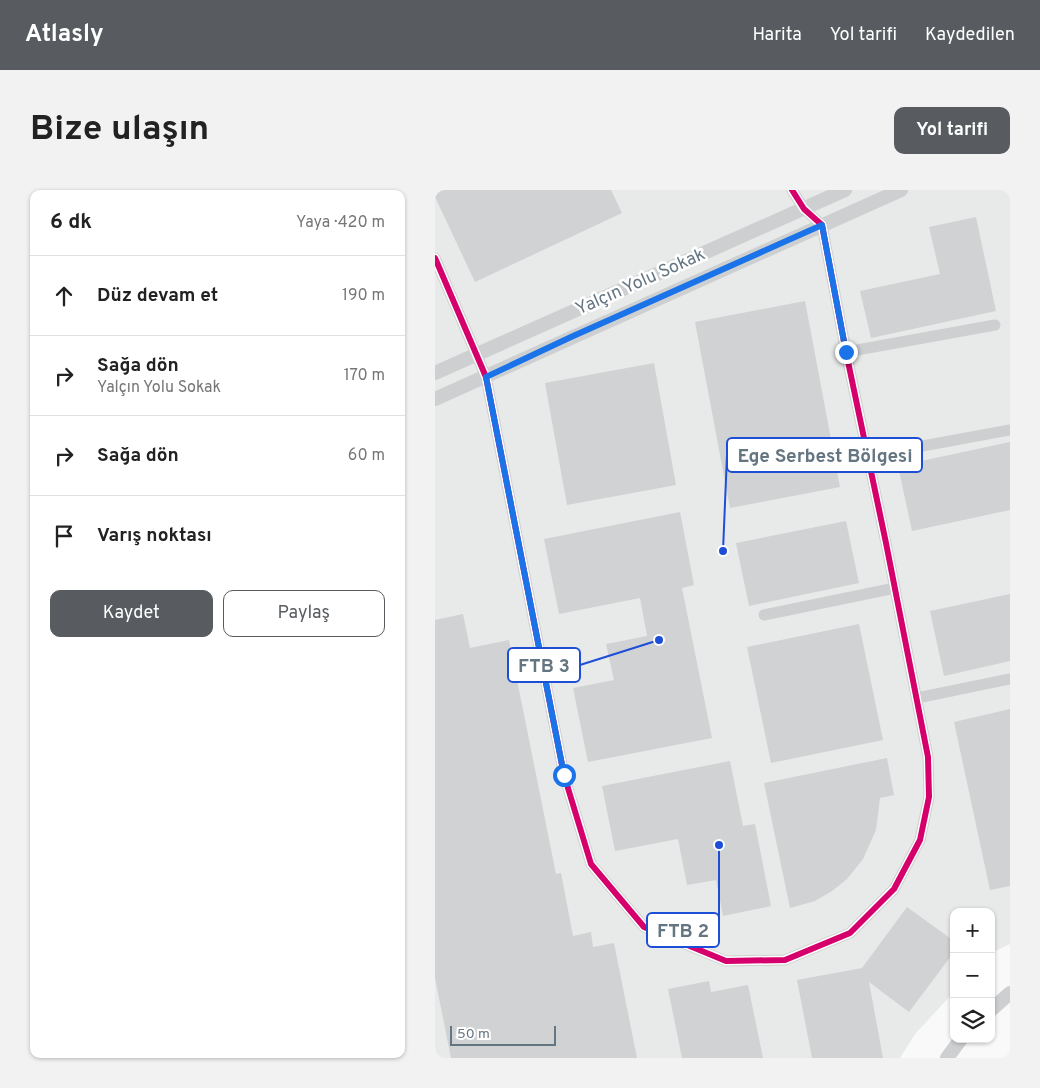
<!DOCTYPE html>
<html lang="tr">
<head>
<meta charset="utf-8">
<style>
	body { margin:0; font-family:Overpass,sans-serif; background:#f2f2f2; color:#222 }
	.controls { position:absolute; right:15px; bottom:15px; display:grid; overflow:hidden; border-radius:10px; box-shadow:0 1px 4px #0004 }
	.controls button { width:45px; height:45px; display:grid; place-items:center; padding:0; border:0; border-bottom:1px solid #e0e0e0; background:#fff; color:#222; font:25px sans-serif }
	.scale { position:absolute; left:15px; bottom:12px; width:106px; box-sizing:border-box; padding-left:5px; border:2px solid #657683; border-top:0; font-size:14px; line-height:18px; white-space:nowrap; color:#657683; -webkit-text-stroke:4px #fff; paint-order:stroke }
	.stop { position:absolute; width:15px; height:15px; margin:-11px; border:4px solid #1a73e8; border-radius:50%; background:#fff }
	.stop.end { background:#1a73e8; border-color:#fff; box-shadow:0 1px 5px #0008 }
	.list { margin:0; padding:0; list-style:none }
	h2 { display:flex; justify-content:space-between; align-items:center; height:65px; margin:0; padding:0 20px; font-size:21px }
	h2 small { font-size:16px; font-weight:400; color:#767676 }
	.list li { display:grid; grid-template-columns:32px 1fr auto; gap:15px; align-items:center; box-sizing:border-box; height:80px; padding:0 20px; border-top:1px solid #e0e0e0 }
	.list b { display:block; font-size:19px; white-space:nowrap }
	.list p { margin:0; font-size:16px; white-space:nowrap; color:#767676 }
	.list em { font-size:16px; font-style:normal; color:#767676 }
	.actions { display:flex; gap:10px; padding:15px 20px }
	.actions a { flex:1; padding:11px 0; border:1px solid #585c60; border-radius:10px; text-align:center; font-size:18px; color:#585c60 }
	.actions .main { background:#585c60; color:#fff }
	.icon { flex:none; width:28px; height:28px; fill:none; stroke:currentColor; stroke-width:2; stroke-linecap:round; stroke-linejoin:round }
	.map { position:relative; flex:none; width:575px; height:868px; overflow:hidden; border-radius:10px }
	header { display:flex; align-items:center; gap:30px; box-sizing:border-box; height:70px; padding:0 25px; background:#585c60; color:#fff }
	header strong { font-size:24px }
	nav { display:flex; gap:28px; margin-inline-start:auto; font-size:18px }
	.intro { display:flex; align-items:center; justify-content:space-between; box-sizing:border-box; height:120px; padding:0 30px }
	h1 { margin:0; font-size:35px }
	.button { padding:12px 22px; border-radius:10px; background:#585c60; color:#fff; font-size:18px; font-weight:700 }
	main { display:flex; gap:30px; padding:0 30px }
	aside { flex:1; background:#fff; border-radius:10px; box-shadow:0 1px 4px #0004 }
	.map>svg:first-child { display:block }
	.built { fill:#e8e9e9 }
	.building { fill:#d0d2d3 }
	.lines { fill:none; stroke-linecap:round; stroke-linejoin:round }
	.minor { stroke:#cecfd0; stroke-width:11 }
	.tertiary { stroke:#cecfd0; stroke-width:14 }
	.cycleway-casing { stroke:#fff; stroke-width:9 }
	.cycleway { stroke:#d6006c; stroke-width:6 }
	.route { stroke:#1a73e8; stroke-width:6 }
	.labels { text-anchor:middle; stroke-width:5; stroke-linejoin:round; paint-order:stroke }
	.street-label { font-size:18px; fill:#657683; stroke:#fff }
	.leader { fill:none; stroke:#1d4ed8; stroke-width:2 }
	.callout-dot { fill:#1d4ed8; stroke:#fff; stroke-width:2 }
	.callout { fill:#fff; stroke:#1d4ed8; stroke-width:2 }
	.callout-label { font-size:19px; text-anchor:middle; font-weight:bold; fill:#657683 }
</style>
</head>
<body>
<header>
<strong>Atlasly</strong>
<nav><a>Harita</a><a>Yol tarifi</a><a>Kaydedilen</a></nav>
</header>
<div class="intro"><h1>Bize ulaşın</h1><a class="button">Yol tarifi</a></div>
<main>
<aside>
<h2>6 dk<small>Yaya · 420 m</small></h2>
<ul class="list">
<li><svg class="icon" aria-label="ahead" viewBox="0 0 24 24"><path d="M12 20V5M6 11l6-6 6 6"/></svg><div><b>Düz devam et</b></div><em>190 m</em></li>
<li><svg class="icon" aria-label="right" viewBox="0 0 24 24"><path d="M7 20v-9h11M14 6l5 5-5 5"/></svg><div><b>Sağa dön</b><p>Yalçın Yolu Sokak</p></div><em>170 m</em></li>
<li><svg class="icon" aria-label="right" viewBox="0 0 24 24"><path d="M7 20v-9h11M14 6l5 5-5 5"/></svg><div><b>Sağa dön</b></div><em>60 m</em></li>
<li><svg class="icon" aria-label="arrive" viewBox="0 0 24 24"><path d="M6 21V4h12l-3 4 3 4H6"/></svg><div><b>Varış noktası</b></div></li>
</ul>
<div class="actions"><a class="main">Kaydet</a><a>Paylaş</a></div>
</aside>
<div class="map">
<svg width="575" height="868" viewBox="0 0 575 868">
	<rect width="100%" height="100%" fill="#f9f9f9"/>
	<path class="built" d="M0 0H575V754L556 763V722H519V802L480 844 465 868H0Z"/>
	<path class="building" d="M0 0H176L187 23 40 92 0 7Z
		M541 27 561 121 436 148 425 101 505 84 494 37Z
		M370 111 405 297 295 318 260 132Z
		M219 173 241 295 132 315 110 193Z
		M575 252V320L477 341 463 276Z
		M245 322 259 395 247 398 277 548 153 572 138 498 179 490 171 454 212 446 205 408 124 424 109 349Z
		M411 331 424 393 314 416 301 353Z
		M575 404V471L509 486 495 421Z
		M28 424 35 458 74 450 121 684 126 683 138 746 156 742 158 757 179 753 202 868H16L0 788V430Z
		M424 434 448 550 336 573 312 457Z
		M575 519V696L555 700 519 532Z
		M452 568 459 605 445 608 441 640 428 669 412 689 397 701 380 711 355 718 329 593Z
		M295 571 308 636 320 634 336 716 288 726 281 690 252 695 243 649 180 661 167 596Z
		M472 717 519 751V762L474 822 434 792 448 868H377L362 790 427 778Z
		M274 791 276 802 313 795 328 868H247L233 799Z"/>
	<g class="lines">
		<path class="minor" d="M0 68 51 187 129 585 156 674 209 737 291 771 350 770 415 743 459 699 485 650 494 607 493 567 451 353 411 162 387 35 369 19 357 0
			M411 162 560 135
			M433 266 575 240
			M329 425 460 398
			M482 508 575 489"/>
		<path class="tertiary" d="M0 183 410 0
			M0 209 466 0
			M556 820 575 803
			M512 868 526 849"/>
		<defs>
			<path id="cycleway" d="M0 68 51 187 129 585 156 674 209 737 291 771 350 770 415 743 459 699 485 650 494 607 493 567 451 353 411 162 387 35 369 19 357 0"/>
		</defs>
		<use href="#cycleway" class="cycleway-casing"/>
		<use href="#cycleway" class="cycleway"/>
	</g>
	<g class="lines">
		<path class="route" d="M129 585 51 187 136 147 387 35 411 162"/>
	</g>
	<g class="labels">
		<g class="street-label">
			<text transform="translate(205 91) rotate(-24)" y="6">Yalçın Yolu Sokak</text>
		</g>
	</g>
	<path class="leader" d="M288 361L292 265M224 450L145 475M284 655L284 740"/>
	<g class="callout-dot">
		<circle cx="288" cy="361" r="5"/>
		<circle cx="224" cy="450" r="5"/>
		<circle cx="284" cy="655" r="5"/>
	</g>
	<g class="callout">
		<rect x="292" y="248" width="195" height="34" rx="5"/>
		<rect x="73" y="458" width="72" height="34" rx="5"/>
		<rect x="212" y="723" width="72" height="34" rx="5"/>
	</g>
	<g class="callout-label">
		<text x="390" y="272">Ege Serbest Bölgesi</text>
		<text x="109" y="482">FTB 3</text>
		<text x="248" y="747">FTB 2</text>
	</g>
</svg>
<div class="controls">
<button>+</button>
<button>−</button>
<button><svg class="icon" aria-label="layers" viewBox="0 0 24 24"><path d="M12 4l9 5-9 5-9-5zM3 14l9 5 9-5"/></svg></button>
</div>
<div class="scale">50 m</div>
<div class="stop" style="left:129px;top:585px"></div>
<div class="stop end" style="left:411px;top:162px"></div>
</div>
</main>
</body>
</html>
